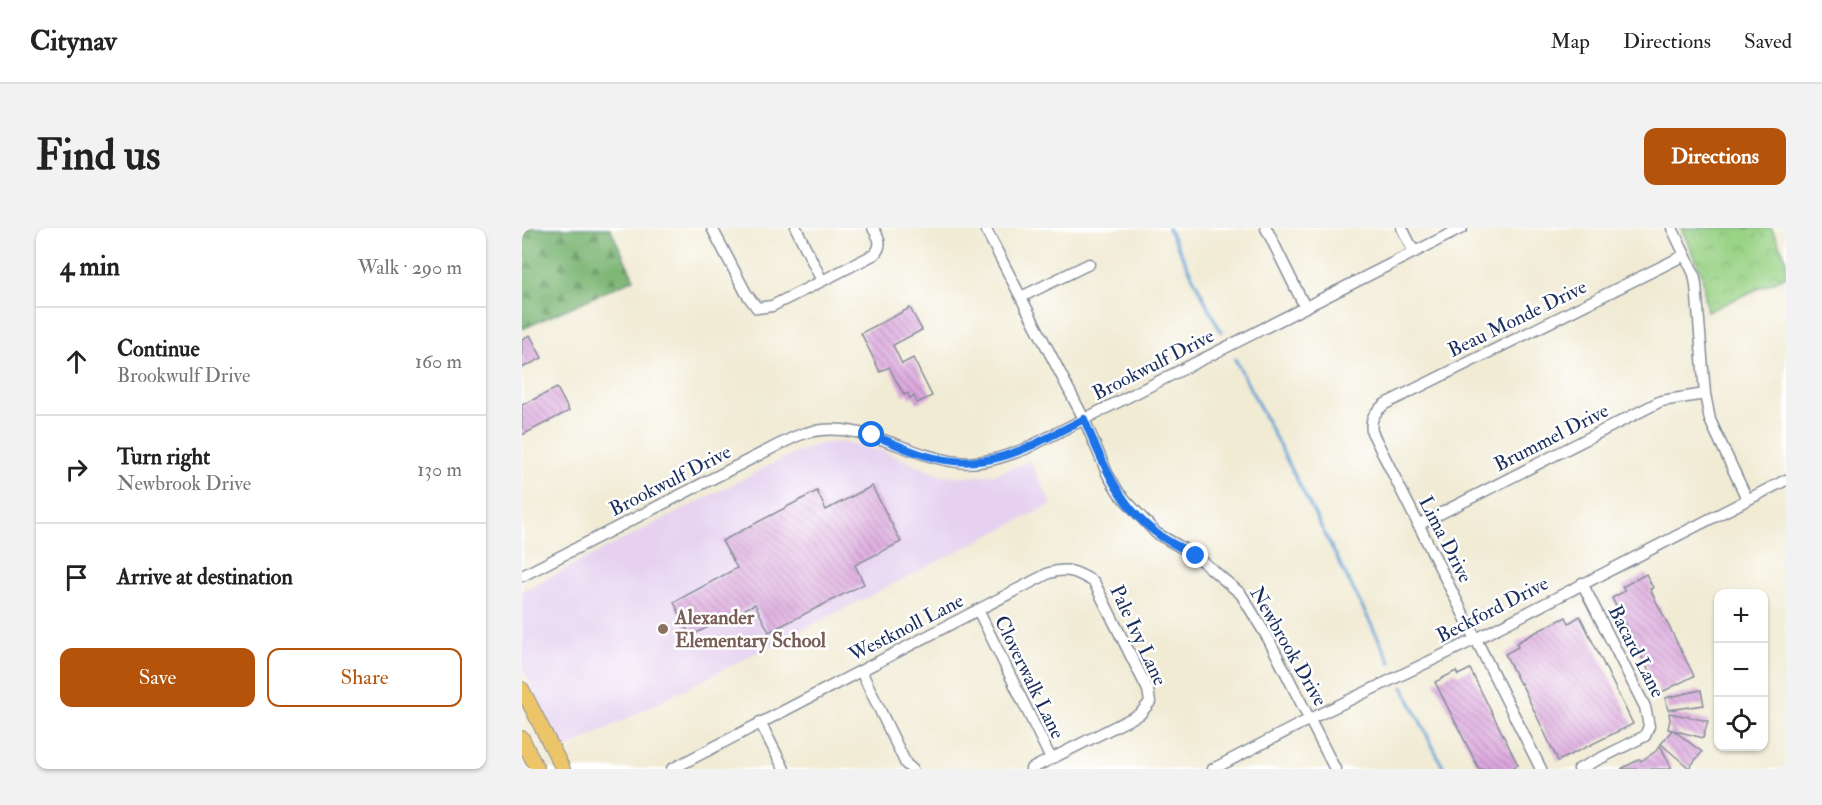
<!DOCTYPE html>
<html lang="en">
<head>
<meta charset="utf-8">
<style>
	body { margin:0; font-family:"IM FELL Double Pica",serif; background:#f2f2f2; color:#222 }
	.controls { position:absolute; right:18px; bottom:18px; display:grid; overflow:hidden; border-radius:12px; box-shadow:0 2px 4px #0004 }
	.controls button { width:54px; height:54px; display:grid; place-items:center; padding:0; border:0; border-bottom:2px solid #e0e0e0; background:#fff; color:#222; font:30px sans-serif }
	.stop { position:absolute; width:18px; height:18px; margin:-14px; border:4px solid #1a73e8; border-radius:50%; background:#fff }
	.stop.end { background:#1a73e8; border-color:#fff; box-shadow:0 2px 6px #0008 }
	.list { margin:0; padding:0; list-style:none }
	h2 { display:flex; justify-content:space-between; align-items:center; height:78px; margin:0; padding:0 24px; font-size:26px }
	h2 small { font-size:20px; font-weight:400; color:#767676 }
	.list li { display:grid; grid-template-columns:39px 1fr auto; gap:18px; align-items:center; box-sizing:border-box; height:108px; padding:0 24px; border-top:2px solid #e0e0e0 }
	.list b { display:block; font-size:22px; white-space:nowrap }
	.list p { margin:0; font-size:20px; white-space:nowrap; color:#767676 }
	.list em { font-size:20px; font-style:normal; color:#767676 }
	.actions { display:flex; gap:12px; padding:18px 24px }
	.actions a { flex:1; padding:14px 0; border:2px solid #b45309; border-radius:12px; text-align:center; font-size:21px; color:#b45309 }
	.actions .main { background:#b45309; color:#fff }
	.icon { flex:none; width:33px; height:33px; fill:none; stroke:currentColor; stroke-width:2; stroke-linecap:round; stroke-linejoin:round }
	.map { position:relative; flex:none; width:1264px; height:541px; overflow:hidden; border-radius:12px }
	header { display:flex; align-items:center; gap:36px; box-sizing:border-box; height:84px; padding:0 30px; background:#fff; border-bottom:2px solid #e0e0e0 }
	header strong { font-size:28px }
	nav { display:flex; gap:33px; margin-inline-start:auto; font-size:21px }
	.intro { display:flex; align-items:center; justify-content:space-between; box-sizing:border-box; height:144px; padding:0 36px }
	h1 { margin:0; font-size:42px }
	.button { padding:15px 27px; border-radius:12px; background:#b45309; color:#fff; font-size:21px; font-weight:700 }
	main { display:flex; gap:36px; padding:0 36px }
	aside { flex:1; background:#fff; border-radius:12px; box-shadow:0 2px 4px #0004 }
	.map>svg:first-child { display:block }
	.built { fill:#e6d2f0 }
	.forest { fill:url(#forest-firs); stroke:#4b7268; stroke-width:1.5 }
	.park { fill:url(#park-crowns); stroke:#5a8172; stroke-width:1.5 }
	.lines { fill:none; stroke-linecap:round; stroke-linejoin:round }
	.stream { stroke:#609fd2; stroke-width:3 }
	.building { fill:url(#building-back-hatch) }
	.minor-casing { stroke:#868d99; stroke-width:13 }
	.major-casing { stroke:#868d99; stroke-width:16 }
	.minor { stroke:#fff; stroke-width:10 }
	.major { stroke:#edc569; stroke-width:14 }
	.route { stroke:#1a73e8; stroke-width:8 }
	.education-dot { fill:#8d6e63; stroke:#fff; stroke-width:2 }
	.labels { text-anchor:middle; stroke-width:5; stroke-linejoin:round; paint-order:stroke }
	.street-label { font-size:20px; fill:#1b2f5e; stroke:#fff }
	.education-label { font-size:20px; font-weight:bold; fill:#785e54; stroke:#fff; text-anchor:start }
</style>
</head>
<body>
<header>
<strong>Citynav</strong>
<nav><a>Map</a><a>Directions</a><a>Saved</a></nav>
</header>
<div class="intro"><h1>Find us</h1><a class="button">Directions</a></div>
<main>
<aside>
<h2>4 min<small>Walk · 290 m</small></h2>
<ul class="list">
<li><svg class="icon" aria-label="ahead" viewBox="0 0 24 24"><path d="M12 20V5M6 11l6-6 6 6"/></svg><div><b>Continue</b><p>Brookwulf Drive</p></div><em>160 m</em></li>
<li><svg class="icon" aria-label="right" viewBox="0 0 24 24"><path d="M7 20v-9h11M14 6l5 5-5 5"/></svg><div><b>Turn right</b><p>Newbrook Drive</p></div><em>130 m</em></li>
<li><svg class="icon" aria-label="arrive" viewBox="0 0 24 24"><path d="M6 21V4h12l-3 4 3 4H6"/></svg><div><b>Arrive at destination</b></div></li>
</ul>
<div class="actions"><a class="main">Save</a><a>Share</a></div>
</aside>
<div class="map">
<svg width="1264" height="541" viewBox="0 0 1264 541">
	<defs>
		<pattern id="forest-firs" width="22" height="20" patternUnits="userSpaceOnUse" patternTransform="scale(1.5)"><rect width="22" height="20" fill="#7bb573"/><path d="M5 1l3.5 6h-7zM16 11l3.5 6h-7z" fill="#649462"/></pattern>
		<pattern id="park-crowns" width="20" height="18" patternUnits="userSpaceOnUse" patternTransform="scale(1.5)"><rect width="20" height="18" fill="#9ad386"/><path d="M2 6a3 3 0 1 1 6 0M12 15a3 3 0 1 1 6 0" fill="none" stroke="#84b576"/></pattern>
		<pattern id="building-back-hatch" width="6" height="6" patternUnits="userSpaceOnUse" patternTransform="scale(1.5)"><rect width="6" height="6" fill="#dca7dd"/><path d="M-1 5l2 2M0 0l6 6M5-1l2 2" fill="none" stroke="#b288b6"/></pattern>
	</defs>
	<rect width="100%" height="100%" fill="#fff"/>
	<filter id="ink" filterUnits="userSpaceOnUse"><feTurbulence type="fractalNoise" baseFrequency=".0167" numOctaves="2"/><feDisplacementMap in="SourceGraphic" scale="12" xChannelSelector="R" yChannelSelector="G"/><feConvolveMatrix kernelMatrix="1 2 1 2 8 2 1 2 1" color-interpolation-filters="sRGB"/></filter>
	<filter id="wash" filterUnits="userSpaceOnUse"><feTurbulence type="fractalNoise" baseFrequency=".008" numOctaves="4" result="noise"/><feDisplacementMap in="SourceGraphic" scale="24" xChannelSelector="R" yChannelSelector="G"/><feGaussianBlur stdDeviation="1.35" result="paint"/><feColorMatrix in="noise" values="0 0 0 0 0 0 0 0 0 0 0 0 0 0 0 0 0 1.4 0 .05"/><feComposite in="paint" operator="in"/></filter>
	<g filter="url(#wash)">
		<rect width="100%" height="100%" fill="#f1ebd4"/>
		<path class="built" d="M321 214 361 223 415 246 445 249 473 246 508 233 530 276 42 522 0 439V363L272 225 297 216Z"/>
		<path class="forest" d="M0 0H88L112 51 0 101Z"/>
		<path class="park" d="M1159 0H1249L1264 30V48L1185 84 1180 46Z"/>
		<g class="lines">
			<path class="stream" d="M646 0 699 104
				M713 131 869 435
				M881 459 922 541"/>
		</g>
		<g id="blocks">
			<path class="building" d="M388 80 400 102 371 117 380 136 391 130 410 168 395 175 392 168 388 170 386 165 382 167 367 139 358 144 339 105Z
				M8 107 20 130 0 140V111Z
				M35 160 47 183 0 207V177Z
				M350 258 379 314 333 337 342 356 247 404 233 376 168 408 152 374 215 340 200 313 295 263 304 282Z
				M1124 346 1131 360 1128 361 1172 448 1138 465 1090 370 1103 363 1100 359Z
				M1058 388 1111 496 1036 533 999 455 998 456 983 426 996 419 994 415 1012 405 1044 389 1047 395Z
				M948 441 996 537 988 541H957L913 454 934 443 936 447Z
				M1179 462 1182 477 1146 482 1143 470Z
				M1147 485 1186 493 1181 510 1151 502 1180 524 1167 540 1139 516 1150 502 1146 501 1148 492Z
				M1138 517 1150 541H1099L1118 531 1119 533 1134 523Z"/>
		</g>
	</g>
	<g filter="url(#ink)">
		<use href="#blocks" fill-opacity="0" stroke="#868d99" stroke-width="1.5"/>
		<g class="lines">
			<defs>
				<path id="minor" d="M190 0 224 65 235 80 250 78 300 53 274 0
					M463 0 562 191 586 247 597 265 634 305 674 328 719 366 747 412 813 541
					M744 0 783 79
					M880 0 892 24
					M1150 0 1172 46 1174 57 1183 166 1188 192 1225 271
					M300 53 353 26C361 16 357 10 351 0
					M499 69 567 36
					M896 297 1139 173 1183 166
					M0 348 258 216C267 212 275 207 284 205 338 190 384 228 436 234 459 237 482 229 503 221L940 0
					M456 382 529 531
					M339 443 384 536 390 541
					M238 494 262 541
					M150 541 527 345C546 339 555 344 572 354L626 462 628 474 618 486 509 541
					M691 541 788 491 954 411 1264 252
					M1019 541 850 204C848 190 852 185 863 176L1163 27
					M1057 541 1123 508 1127 498 1123 479 1060 355"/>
				<path id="major" d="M0 461 41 541
					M0 510 15 541"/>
			</defs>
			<use href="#minor" class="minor-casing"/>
			<use href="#major" class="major-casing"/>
			<use href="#minor" class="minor"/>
			<use href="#major" class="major"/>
		</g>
	</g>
	<g class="lines" filter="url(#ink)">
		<path class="route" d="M350 207C368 213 384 222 402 227 466 247 507 219 562 191 580 233 596 276 633 304 645 314 661 320 674 328"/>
	</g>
	<circle class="education-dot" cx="141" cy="401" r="6"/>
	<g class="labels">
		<g class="street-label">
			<text transform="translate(995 90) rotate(-26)" y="7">Beau Monde Drive</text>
			<text transform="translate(631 136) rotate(-27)" y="7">Brookwulf Drive</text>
			<text transform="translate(1029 209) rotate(-27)" y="7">Brummel Drive</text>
			<text transform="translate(148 252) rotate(-27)" y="7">Brookwulf Drive</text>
			<text transform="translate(924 311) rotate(63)" y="7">Lima Drive</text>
			<text transform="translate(970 381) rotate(-27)" y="7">Beckford Drive</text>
			<text transform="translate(384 399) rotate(-27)" y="7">Westknoll Lane</text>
			<text transform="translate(617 407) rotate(65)" y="7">Pale Ivy Lane</text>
			<text transform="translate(767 418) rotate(60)" y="7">Newbrook Drive</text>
			<text transform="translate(1115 423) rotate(63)" y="7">Bacard Lane</text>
			<text transform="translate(508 449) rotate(64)" y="7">Cloverwalk Lane</text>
		</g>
		<g class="education-label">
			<text x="153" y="396">Alexander<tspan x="153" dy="23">Elementary School</tspan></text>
		</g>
	</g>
</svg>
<div class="controls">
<button>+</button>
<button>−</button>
<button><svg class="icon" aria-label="locate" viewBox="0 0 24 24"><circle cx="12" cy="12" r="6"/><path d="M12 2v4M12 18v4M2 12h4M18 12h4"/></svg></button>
</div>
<div class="stop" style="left:350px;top:207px"></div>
<div class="stop end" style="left:674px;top:328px"></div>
</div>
</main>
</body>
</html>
